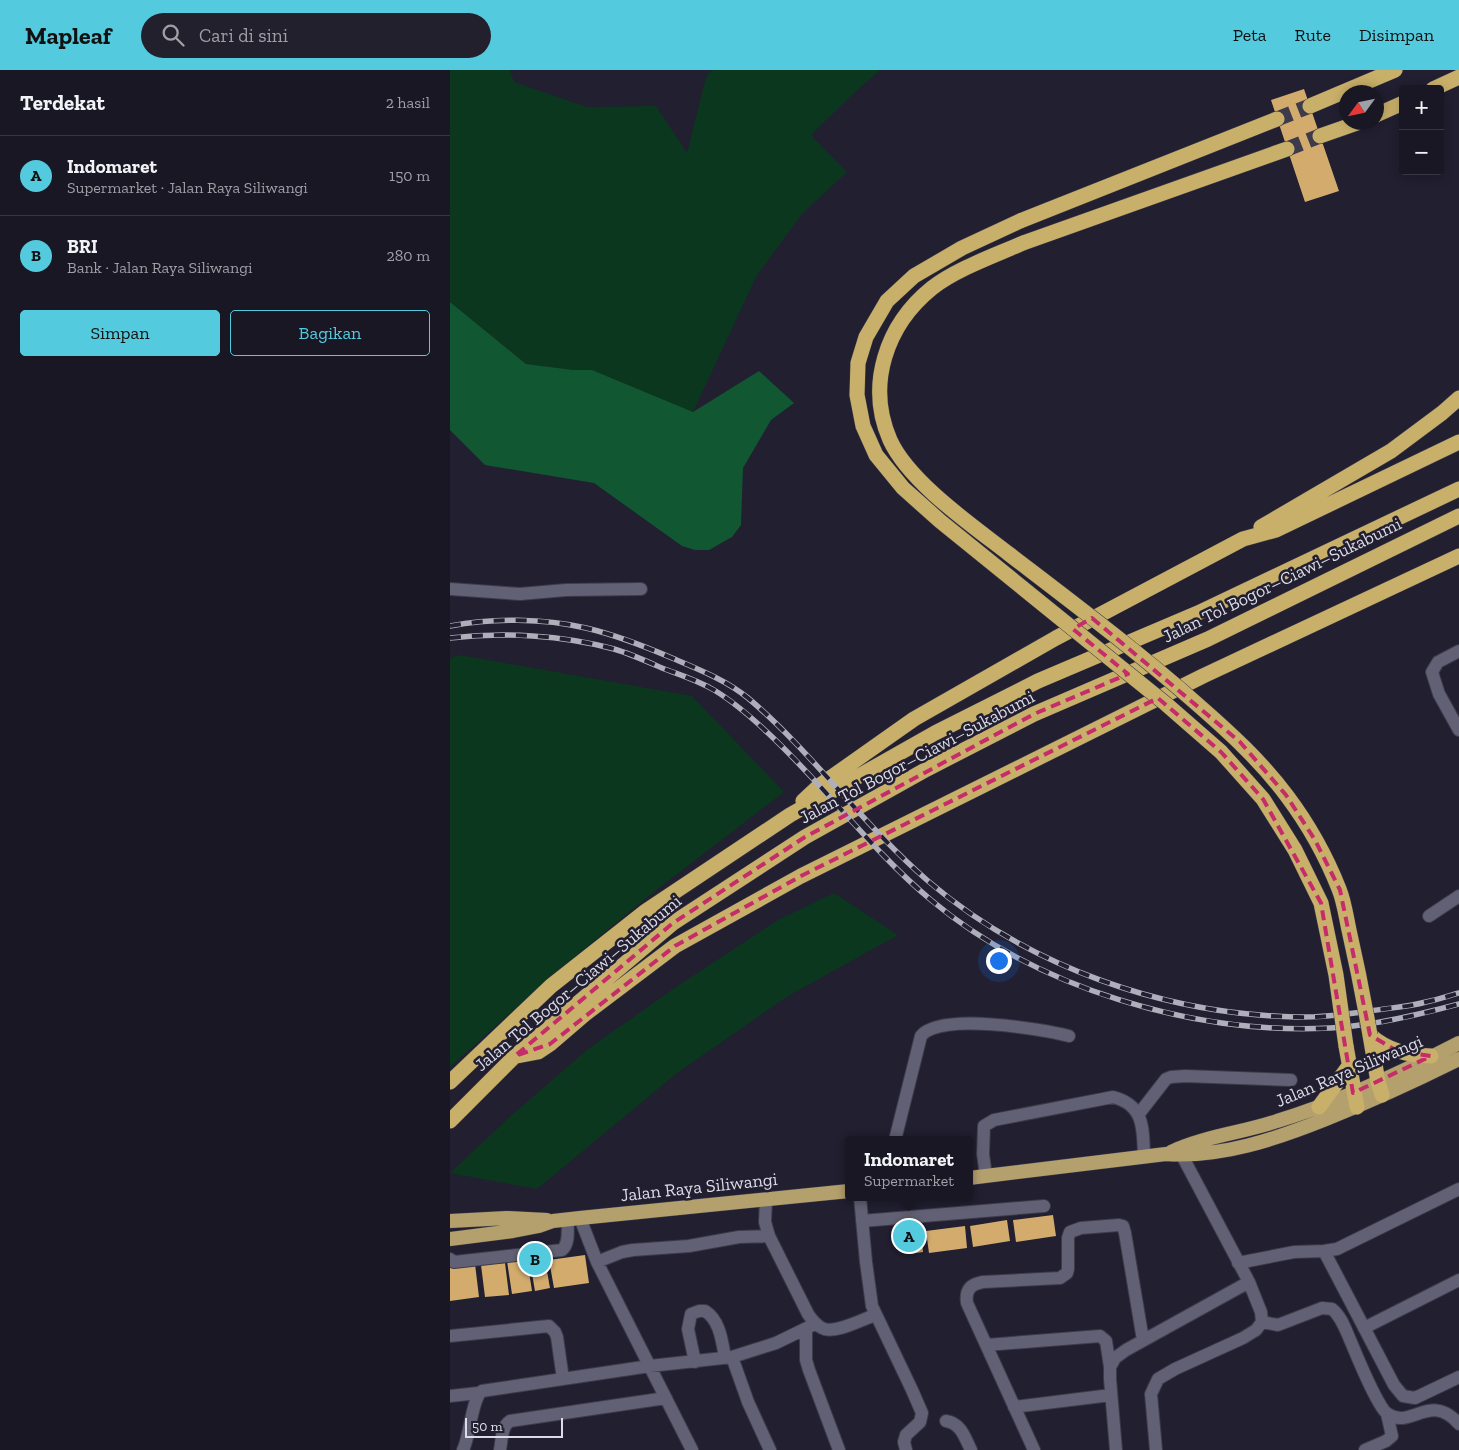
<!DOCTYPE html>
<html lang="id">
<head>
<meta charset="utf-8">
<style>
	body { margin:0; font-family:"Zilla Slab",serif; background:#22202c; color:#f1f3f6 }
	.controls { position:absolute; right:15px; top:15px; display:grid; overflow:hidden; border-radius:5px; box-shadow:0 2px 12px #0003 }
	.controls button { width:45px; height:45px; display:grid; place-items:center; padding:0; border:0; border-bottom:1px solid #373641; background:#191724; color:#f1f3f6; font:25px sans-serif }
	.compass { position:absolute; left:889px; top:15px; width:45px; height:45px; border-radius:50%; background:#191724; box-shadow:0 2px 12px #0003; rotate:237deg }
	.scale { position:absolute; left:15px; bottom:12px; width:98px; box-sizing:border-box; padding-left:5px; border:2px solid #dcdbe7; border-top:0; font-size:14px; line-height:18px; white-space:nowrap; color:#dcdbe7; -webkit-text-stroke:4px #211f30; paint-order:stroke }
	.you { position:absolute; left:548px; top:890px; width:18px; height:18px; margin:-12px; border:4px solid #fff; border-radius:50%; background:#1a73e8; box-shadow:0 0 0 8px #1a73e833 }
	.badge { display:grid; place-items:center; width:32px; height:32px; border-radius:50%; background:#54cade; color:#111; font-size:16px; font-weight:700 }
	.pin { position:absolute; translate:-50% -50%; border:2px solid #fff; box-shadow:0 1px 5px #0006 }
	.popup { position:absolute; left:395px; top:1066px; width:128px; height:65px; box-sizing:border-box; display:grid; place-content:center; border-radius:5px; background:#191724; filter:drop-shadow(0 1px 4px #0005); font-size:16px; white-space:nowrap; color:#9f9fa6 }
	.popup b { font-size:19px; color:#f1f3f6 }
	.popup::after { content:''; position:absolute; left:50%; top:100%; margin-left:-10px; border:10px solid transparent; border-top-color:#191724 }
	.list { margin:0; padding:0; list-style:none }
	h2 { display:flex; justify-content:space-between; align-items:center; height:65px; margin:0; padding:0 20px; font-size:21px }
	h2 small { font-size:16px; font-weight:400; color:#9f9fa6 }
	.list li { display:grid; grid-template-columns:32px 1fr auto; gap:15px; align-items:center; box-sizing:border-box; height:80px; padding:0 20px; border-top:1px solid #373641 }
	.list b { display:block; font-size:19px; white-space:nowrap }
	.list p { margin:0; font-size:16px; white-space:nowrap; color:#9f9fa6 }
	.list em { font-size:16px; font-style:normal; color:#9f9fa6 }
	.actions { display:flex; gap:10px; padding:15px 20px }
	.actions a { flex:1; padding:11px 0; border:1px solid #54cade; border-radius:5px; text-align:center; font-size:18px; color:#54cade }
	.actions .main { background:#54cade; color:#111 }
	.icon { flex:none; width:28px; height:28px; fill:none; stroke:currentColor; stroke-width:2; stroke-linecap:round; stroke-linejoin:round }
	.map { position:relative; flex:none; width:1009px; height:1380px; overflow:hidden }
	header { display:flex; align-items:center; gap:30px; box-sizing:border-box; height:70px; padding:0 25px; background:#54cade; color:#111 }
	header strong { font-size:24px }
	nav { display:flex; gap:28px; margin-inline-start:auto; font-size:18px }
	.search { width:350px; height:45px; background:#22202c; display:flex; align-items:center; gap:12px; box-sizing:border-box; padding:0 18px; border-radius:28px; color:#9f9fa6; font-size:19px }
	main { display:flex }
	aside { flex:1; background:#191724 }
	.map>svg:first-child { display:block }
	.green { fill:#0c371f }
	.forest { fill:#115832 }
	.building { fill:#d3ac6d }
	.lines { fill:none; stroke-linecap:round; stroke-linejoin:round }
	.motorway-tunnel { stroke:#3d3b4b; stroke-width:15; stroke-dasharray:15 8; stroke-linecap:butt }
	.minor-casing { stroke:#3d3b4a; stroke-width:14 }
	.trunk-casing { stroke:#3d3b4a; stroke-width:15 }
	.motorway-casing { stroke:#3d3b4a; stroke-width:16 }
	.minor { stroke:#616074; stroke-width:12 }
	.trunk { stroke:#b4a06c; stroke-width:14 }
	.motorway { stroke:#c9b06a; stroke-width:15 }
	.rail-casing { stroke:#afaebb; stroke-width:5.5 }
	.rail { stroke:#211f30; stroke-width:4; stroke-dasharray:11; stroke-linecap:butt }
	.motorway-bridge-casing { stroke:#3d3b4a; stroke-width:16; stroke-linecap:butt }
	.motorway-bridge { stroke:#c9b06a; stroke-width:15 }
	.marked { fill:none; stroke:#c52c69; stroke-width:4; stroke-dasharray:10 6; stroke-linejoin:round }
	.labels { text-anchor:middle; stroke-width:5; stroke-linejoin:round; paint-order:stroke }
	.street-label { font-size:18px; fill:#dcdbe7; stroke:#211f30 }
</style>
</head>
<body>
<header>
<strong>Mapleaf</strong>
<div class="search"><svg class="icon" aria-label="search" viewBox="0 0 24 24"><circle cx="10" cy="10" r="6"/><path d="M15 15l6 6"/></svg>Cari di sini</div>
<nav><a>Peta</a><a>Rute</a><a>Disimpan</a></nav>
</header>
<main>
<aside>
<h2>Terdekat<small>2 hasil</small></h2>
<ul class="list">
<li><span class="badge">A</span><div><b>Indomaret</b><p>Supermarket · Jalan Raya Siliwangi</p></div><em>150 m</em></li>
<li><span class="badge">B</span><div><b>BRI</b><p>Bank · Jalan Raya Siliwangi</p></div><em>280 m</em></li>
</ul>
<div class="actions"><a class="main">Simpan</a><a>Bagikan</a></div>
</aside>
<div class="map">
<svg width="1009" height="1380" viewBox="0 0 1009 1380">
	<rect width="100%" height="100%" fill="#211f30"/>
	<path class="green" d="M0 0H60L64 12 137 37 206 36 237 83 256 7 262 0H430L403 24 361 65 397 102 352 144 307 205 243 342 142 300H123L76 294 0 232Z
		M9 585 242 626 334 722 205 821 105 903 0 997V589Z
		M384 823 448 865 338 926 227 1003 87 1119 0 1103 63 1044 138 979 229 915 328 850Z"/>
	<path class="forest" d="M0 232 76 294 123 300H142L243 342 309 301 344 333 321 350 293 398 291 455 282 467 259 480H245L232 476 144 413 35 395 0 360Z"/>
	<path class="building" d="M854 19 889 121 855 132 821 30Z
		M603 1145 606 1166 566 1172 563 1150Z
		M557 1150 560 1171 523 1177 520 1156Z
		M515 1156 517 1178 479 1183 476 1161Z
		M472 1170 473 1182 459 1184 458 1171Z
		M135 1185 139 1213 104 1218 99 1190Z
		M77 1189 82 1221 62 1224 57 1191Z
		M95 1190 100 1218 85 1221 80 1192Z
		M55 1193 59 1225 35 1227 31 1195Z
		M25 1194 29 1227 0 1231V1197Z"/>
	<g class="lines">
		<path class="motorway-tunnel" d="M827 49 860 36
			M837 79 870 66"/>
		<defs>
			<path id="minor" d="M0 519 70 524 116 520 191 519
				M1009 581 988 592 982 602 989 624 1009 660
				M979 846 1009 826
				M688 1045 716 1009 721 1007 735 1006 841 1010
				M445 1070 471 966C490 942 591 959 619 966
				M536 1106 533 1084 534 1056 544 1050 663 1027C695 1035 693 1060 694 1087
				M410 1127 416 1192 422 1236 462 1320 472 1343 470 1352 456 1365 454 1372 456 1380
				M316 1129 315 1152 319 1166 358 1244C362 1250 366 1255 372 1258 384 1265 413 1249 425 1245
				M130 1148 147 1192 242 1380
				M412 1151 594 1136
				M874 1181 944 1315 953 1326 965 1328 1009 1307
				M0 1189 4 1192 112 1180C120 1173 117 1160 118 1150
				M147 1192 172 1182 183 1180 239 1176 289 1167 319 1166
				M788 1193 844 1182 874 1181 887 1179 1009 1119
				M812 1252 828 1255 872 1238 882 1239C892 1247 896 1261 901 1272 909 1291 917 1311 927 1329 930 1334 933 1341 938 1344 961 1360 980 1321 1009 1354
				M914 1258 1009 1210
				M356 1259V1290L359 1300 389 1380
				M0 1266 99 1256 105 1262 107 1267 113 1309
				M536 1275 650 1266 656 1271 660 1297
				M282 1287 298 1332 320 1380
				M245 1292 238 1259 241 1244 249 1241H255C270 1250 272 1272 275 1287
				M0 1326 28 1323
				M564 1337 661 1325
				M496 1351C511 1353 515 1368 521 1380
				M13 1380C20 1366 22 1328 32 1321L200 1296 282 1287 326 1273 365 1254
				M50 1380C52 1370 51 1357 60 1351L216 1328
				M584 1380 517 1233C515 1220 521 1214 533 1212L610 1208 617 1203 618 1199V1168L620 1162 631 1158 669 1155 673 1156 675 1163 693 1270
				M666 1380 660 1309V1297L665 1288 676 1280 799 1212
				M706 1380 701 1324 708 1309 725 1299 793 1268 806 1260 812 1252 811 1242 799 1212 728 1078
				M915 1380 936 1371 942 1366 937 1344"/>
			<path id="trunk" d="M721 1082C754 1066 792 1063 827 1051 890 1032 951 1003 1009 973
				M519 1108 716 1084C771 1088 826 1069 876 1049 921 1031 965 1011 1009 989
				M0 1151 57 1148 97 1150
				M0 1169 63 1161 89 1156 103 1151 130 1148 399 1121"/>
			<path id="motorway" d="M983 19 1009 7
				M860 36 945 0
				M926 45 953 33
				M870 66 910 52
				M570 151 827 49
				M573 173 837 79
				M811 457 941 381 992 343 1009 328
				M353 731 369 716 464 649 606 568 793 469 826 460 1009 372
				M920 965C938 981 958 985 981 986
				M920 965 928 1012 932 1025
				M896 976 907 1037
				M67 986 88 982 100 974 135 944 225 876 351 806 753 606 1009 486
				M0 1012 101 916 196 841 340 745 485 663 588 611 748 543 1009 419
				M869 1037 899 996
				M0 1051 65 986 223 853 355 767 477 699 584 644 758 569 1009 446"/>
		</defs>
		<use href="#minor" class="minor-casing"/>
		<use href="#trunk" class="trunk-casing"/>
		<use href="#motorway" class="motorway-casing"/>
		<use href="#minor" class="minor"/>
		<use href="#trunk" class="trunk"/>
		<use href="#motorway" class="motorway"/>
		<defs>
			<path id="rail" d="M0 556C43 548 93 548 136 558 166 565 194 576 222 588 248 599 276 610 298 628 363 683 413 755 478 811 579 897 714 944 846 947 871 948 895 944 920 941 938 938 958 937 976 932 987 930 998 926 1009 923
				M0 568C53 562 112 565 164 579 181 584 196 591 212 598 230 605 247 610 264 620 284 632 301 647 318 663 375 716 421 780 481 830 586 918 744 965 880 958 922 956 968 945 1009 934"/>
		</defs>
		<use href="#rail" class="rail-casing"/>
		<use href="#rail" class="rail"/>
		<defs>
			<path id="motorway-bridge" d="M570 151 512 178 464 206 437 231 416 267 408 293 407 325 413 356 426 385 453 418 490 451 716 634 771 682 813 729 845 780 871 833 886 905 896 976
				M573 173C546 185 506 199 482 218 436 255 416 315 440 370 459 412 523 456 559 484 623 533 687 581 747 634 779 662 811 691 837 726 858 754 876 786 889 819 894 831 896 846 899 860 907 895 914 930 920 965"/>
		</defs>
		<use href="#motorway-bridge" class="motorway-bridge-casing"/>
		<use href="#motorway-bridge" class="motorway-bridge"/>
	</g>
	<path class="marked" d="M642 548 790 672 836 725 865 770 890 820 920 965 947 981 981 986 903 1023 871 833 813 729 771 682 708 628 351 806 225 876 100 974 65 986 223 853 355 767 584 644 678 604 623 559Z"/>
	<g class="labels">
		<g class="street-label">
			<text transform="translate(832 510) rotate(-26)" y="6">Jalan Tol Bogor–Ciawi–Sukabumi</text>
			<text transform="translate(467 687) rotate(-28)" y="6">Jalan Tol Bogor–Ciawi–Sukabumi</text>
			<text transform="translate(128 913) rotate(-40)" y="6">Jalan Tol Bogor–Ciawi–Sukabumi</text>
			<text transform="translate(899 1001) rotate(-23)" y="6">Jalan Raya Siliwangi</text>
			<text transform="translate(249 1117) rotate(-6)" y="6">Jalan Raya Siliwangi</text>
		</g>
	</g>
</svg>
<div class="controls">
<button>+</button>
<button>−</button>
</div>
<svg class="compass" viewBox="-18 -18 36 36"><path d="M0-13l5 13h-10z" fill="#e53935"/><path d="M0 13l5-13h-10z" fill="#9f9fa6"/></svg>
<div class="scale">50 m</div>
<div class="you"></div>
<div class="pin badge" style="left:459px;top:1166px">A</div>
<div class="popup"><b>Indomaret</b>Supermarket</div>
<div class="pin badge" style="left:85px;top:1189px">B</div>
</div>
</main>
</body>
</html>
